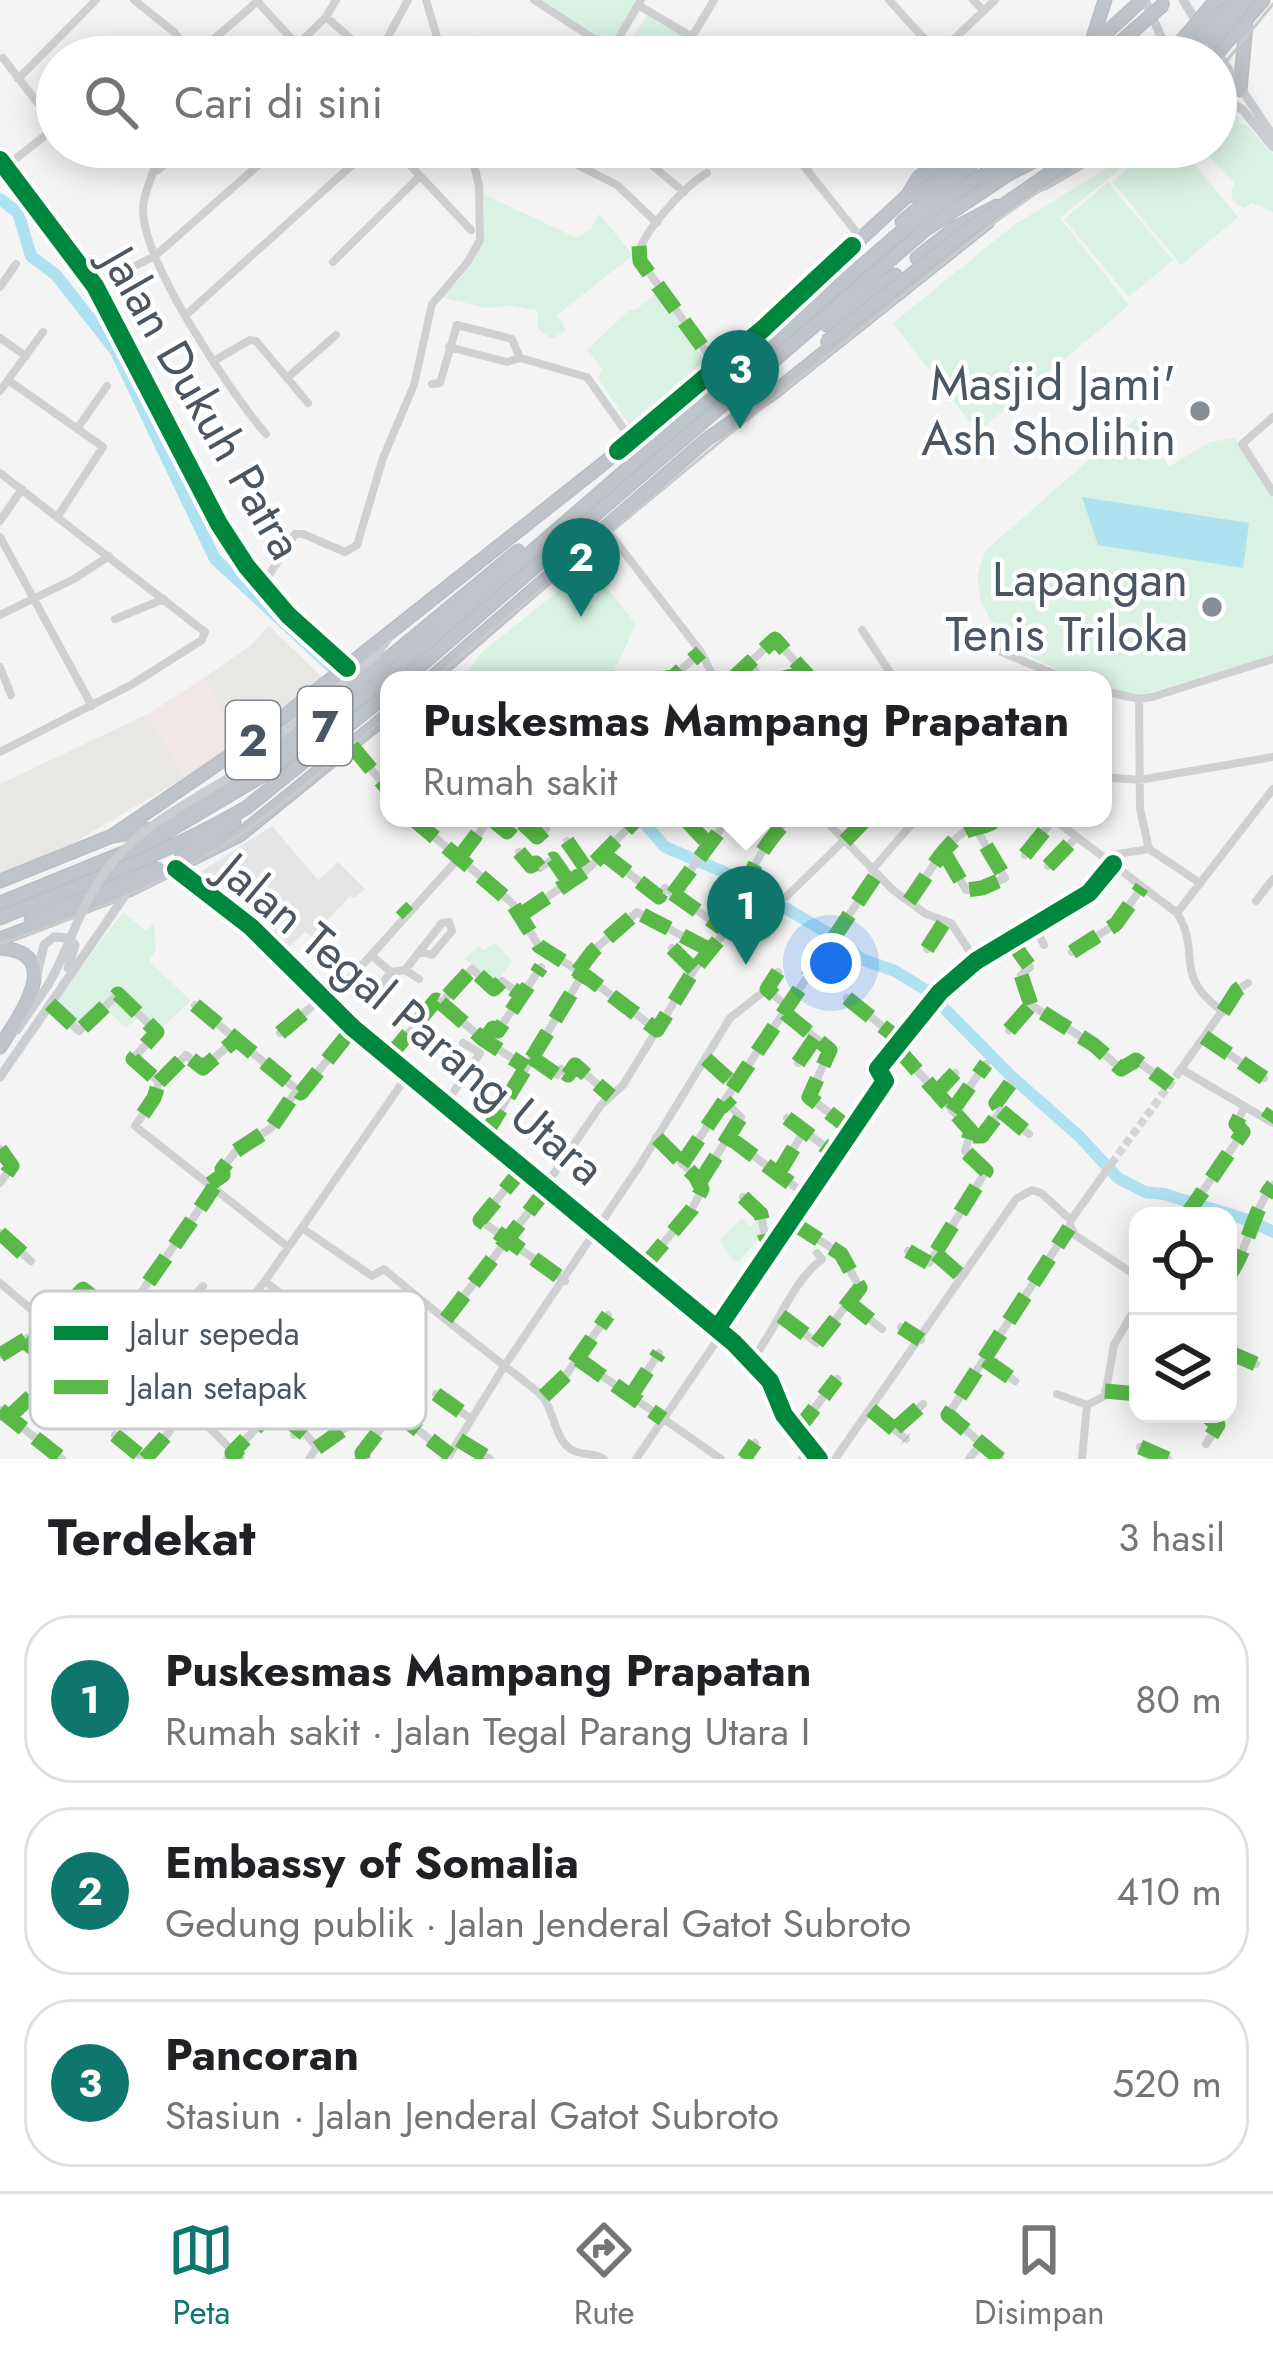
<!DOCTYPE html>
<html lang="id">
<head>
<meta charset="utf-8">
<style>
	body { margin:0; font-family:Jost,sans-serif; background:#f6f6f6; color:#202124 }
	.controls { position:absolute; right:36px; bottom:36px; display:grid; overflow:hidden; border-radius:24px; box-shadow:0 6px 30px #0003 }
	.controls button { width:108px; height:108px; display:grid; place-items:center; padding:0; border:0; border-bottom:3px solid #e0e0e0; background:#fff; color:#202124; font:60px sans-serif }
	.you { position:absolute; left:831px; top:963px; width:42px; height:42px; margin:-30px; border:9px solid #fff; border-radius:50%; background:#1a73e8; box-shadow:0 0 0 18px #1a73e833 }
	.badge { display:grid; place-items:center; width:78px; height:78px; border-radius:50%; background:#0f766e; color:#fff; font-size:39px; font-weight:700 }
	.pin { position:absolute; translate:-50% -99px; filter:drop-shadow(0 3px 6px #0008) }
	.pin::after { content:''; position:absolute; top:63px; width:42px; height:36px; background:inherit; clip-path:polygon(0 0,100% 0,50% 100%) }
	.popup { position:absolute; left:380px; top:671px; width:732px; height:156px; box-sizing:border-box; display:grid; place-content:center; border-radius:24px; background:#fff; filter:drop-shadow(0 3px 9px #0005); font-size:39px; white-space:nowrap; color:#757577 }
	.popup b { font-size:45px; color:#202124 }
	.popup::after { content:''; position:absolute; left:50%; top:100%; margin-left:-24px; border:24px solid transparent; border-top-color:#fff }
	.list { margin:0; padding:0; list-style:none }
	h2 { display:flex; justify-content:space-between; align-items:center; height:156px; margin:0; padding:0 48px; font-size:51px }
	h2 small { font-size:39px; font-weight:400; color:#757577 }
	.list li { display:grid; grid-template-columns:78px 1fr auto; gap:36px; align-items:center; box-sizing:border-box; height:168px; margin:0 24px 24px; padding:0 24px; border:3px solid #e0e0e0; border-radius:48px }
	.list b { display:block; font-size:45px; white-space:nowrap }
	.list p { margin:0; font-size:39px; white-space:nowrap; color:#757577 }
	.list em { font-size:39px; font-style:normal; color:#757577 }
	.icon { flex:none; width:66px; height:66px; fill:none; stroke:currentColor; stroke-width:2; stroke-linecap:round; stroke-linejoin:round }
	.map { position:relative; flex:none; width:1273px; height:1459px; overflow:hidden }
	.search { position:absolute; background:#fff; box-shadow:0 6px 30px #0003; left:36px; right:36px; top:36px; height:132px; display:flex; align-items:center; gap:30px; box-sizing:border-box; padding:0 42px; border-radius:66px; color:#757577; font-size:45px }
	.sheet { height:732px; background:#fff }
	nav { display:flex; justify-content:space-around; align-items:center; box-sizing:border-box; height:168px; border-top:3px solid #e0e0e0; background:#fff; font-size:33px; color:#757577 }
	nav a { display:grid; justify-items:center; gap:6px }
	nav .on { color:#0f766e }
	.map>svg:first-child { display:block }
	.commercial { fill:#e8e7e3 }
	.education { fill:#e6e5e6 }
	.medical { fill:#f1e7e6 }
	.green { fill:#d9f2e3 }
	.water { fill:#aee2f0 }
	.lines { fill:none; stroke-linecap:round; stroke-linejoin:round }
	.river { stroke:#aee2f0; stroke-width:12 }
	.minor-tunnel { stroke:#d2d4d7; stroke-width:8; stroke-dasharray:8 4; stroke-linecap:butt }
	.highway-casing { stroke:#b9bec3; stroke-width:15 }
	.minor { stroke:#ced0d2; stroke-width:8 }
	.major { stroke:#caced1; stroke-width:9 }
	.highway { stroke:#bec4c9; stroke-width:12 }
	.tram { stroke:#c9cacc; stroke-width:3 }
	.highway-bridge-casing { stroke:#b9bec3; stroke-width:15; stroke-linecap:butt }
	.major-bridge { stroke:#caced1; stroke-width:9 }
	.highway-bridge { stroke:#bec4c9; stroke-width:12 }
	.quiet { stroke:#58b947; stroke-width:15; stroke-dasharray:30 15; stroke-linecap:butt }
	.cycleway-casing { stroke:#fff; stroke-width:26 }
	.cycleway { stroke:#00873e; stroke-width:18 }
	.poi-dot { fill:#868d94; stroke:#fff; stroke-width:4.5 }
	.labels { text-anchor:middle; stroke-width:9; stroke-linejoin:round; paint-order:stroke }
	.shield { fill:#fff; stroke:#808990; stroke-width:3 }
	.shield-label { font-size:45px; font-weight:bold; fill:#4a5661 }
	.poi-label { font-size:48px; fill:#4a5661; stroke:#fff; text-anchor:end }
	.street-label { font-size:48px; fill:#4a5661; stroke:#fff }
	.key { fill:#fff; stroke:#c9ccd0; stroke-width:3 }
	.key-label { font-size:33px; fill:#4a5661 }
</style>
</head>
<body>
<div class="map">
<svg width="1273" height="1459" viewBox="0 0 1273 1459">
	<rect width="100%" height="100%" fill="#f4f4f4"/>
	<path class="commercial" d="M269 626 326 681 310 688 243 742 212 697 215 695 204 678 251 645Z
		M148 714 185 777 45 860 0 873V784Z"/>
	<path class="education" d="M272 826 318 880 338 862 365 889 354 898 350 896 312 937 305 932 280 956 191 878Z"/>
	<path class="medical" d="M204 678 215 695 212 698 243 742 185 777 148 714Z"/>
	<path class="green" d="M542 0H643L614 49Z
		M648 13 685 36 671 57H637L625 50Z
		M1216 105 1229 114 1237 115 1239 123 1246 125 1273 154V212L1252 203 1244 208 1233 201 1231 192 1235 184 1201 147H1216Z
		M1142 147H1147L1060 218 1129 305 978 432 893 323 1014 225Z
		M1154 147H1180L1238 217 1181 265 1112 182Z
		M1108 182 1173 260 1129 297 1064 219Z
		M483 194 577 238 591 229 599 214 633 255 557 315 566 330 552 339 537 328 538 311 510 305 486 308 441 297C480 263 486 245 483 194Z
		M659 291 710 368 635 433 598 378 602 368 587 350 630 309 634 311Z
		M1136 419 1169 467 1210 442 1235 438 1273 498V655L1141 695 1103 688V680H1078L1000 641 981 600 977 575 986 550Z
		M589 566 636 624 610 680H462L480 654Z
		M123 912 146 931 154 923 156 949 149 961 191 1001 157 1032 139 1017 126 1028 106 1008 78 1032 49 1011Z
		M495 943 512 961 498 981 485 971 480 973 465 959 478 946 484 950Z
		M742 1218 750 1226 759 1220 762 1235 739 1261 733 1260 719 1241Z"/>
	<path class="water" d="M1082 497 1249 523 1243 568 1098 545Z"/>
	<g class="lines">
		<path class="river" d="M0 199 18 213 31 256 56 275 115 350 215 559 335 670
			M386 736 389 733
			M640 818 665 847 724 872 843 942 861 959 895 971 926 990 1012 1077 1079 1136 1118 1178 1145 1192 1164 1194 1251 1221 1273 1232"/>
		<path class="minor-tunnel" d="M1111 1164 1181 1069"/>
		<defs>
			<path id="highway" d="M1091 44 1105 0
				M1080 57 1142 0
				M1214 57 1263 0
				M1240 90 1246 25
				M1216 95H1218
				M1044 183 1105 147
				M907 196 920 194 951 169
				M902 222 992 147
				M917 258 955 228 997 206
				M827 325 895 275
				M404 680 925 230 1007 175 1061 147
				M429 680 706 440 777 390 988 222
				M113 836 157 828 247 775 518 551
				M181 857 234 822
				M0 881 112 836 263 733 604 463 764 328 907 196 919 177 958 147
				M0 903 150 842 265 774 395 670 902 231 974 180 1037 147
				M0 918C84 884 168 853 246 808L389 693
				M31 919 157 869
				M0 939 129 890 240 835 389 714
				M0 948C68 953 17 1019 0 1047"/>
		</defs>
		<use href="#highway" class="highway-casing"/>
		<path class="minor" d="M134 0 174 32 193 57
			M426 0 443 57
			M534 0 622 57
			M889 0 938 54
			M973 0 984 11
			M257 1 308 57
			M638 5 692 37
			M326 17 372 57
			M474 40 498 57
			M611 51 641 0
			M193 57 259 0
			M285 57 326 17 336 0
			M377 57 408 0
			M680 57 714 0
			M916 57 930 45
			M935 57 995 0
			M3 58 57 128
			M18 79 96 0
			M162 147C157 167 144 188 143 209 143 263 230 392 266 434
			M393 147 471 230
			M542 147 617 185 657 223
			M630 147 684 192
			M783 147 799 160 861 238
			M0 160 95 286 219 524 247 567 288 615 345 667
			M799 160 814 147
			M806 169 831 147
			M158 170 183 147
			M0 171 56 127
			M707 173C686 185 640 234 638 257L717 367
			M333 262 420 176
			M95 286 155 256 279 147
			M0 287 16 264
			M187 314 372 147
			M0 338 26 356
			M449 347 507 362 520 358 587 377 631 439
			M214 361 250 340 256 341 308 403
			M287 378 336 335
			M8 380 103 447 58 516
			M432 384 440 383 457 325 512 339 520 358
			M0 391 43 332
			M1273 417 1242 444 1273 492
			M77 429 107 386
			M0 473 205 632 202 640 131 685 0 752
			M0 521 22 489
			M606 529 701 652 715 680
			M0 537 92 706
			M262 586 295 534H303L345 552 357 545 383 458 414 385 432 304 467 263 480 240 479 186 470 147
			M0 615 74 579 109 556
			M115 619 164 599
			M862 630 895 680
			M977 642 1069 680
			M747 662 763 680
			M0 667 11 695
			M654 680 673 677 701 652
			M731 680 775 639 812 680
			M777 680 806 672
			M1103 691 1139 699 1152 697 1273 659
			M1139 699 1140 809 1149 849 1200 883
			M352 746 389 791
			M1103 777 1139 780 1273 757
			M412 818 512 903 539 946 583 974 657 1030
			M490 818 507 832 518 819 537 837 546 829
			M684 818 711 847
			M823 818 893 890 926 914 951 923 976 961
			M1052 818 1177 913C1203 955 1170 972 1223 1012
			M567 841 587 870
			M519 852 531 866 536 863 540 868 553 859 569 882
			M604 854 659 897 665 888 722 928
			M945 854 966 890 982 888 1005 878 976 829
			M1118 854 1149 849
			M1025 855 1054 819
			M1048 866 1077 837
			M176 869 251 927 353 1028 734 1343 770 1381 784 1415 819 1459
			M872 870 917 818
			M673 894 729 818
			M786 897 867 818
			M909 901C925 880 941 848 963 833 976 825 987 829 998 818
			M1256 901 1273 879
			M1177 913 1273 789
			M522 914 587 870 638 818
			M1035 927 1044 945
			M1011 941 1030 967 1021 975 1031 1005 1094 1045 1121 1069 1136 1060 1170 1085
			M672 948 694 970
			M927 949 945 921
			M421 952 432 955 452 931 449 922
			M1072 952 1116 924 1142 887
			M372 956 391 972 405 970 419 979
			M405 970 442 923 449 922
			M578 971 593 951 637 912 709 950
			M1248 983 1237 990 1181 1069 1273 1123
			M767 989 788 1007
			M847 998 902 1042
			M370 999 391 972
			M50 1004 79 1031 118 994 157 1032 133 1059 159 1082 154 1098 135 1126 288 1247
			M327 1004 475 840 489 818
			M441 1004 484 1040 526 1067
			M195 1005 301 1093 353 1028
			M785 1013 830 1050 809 1097 850 1129
			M1009 1030 1031 1005
			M280 1033 322 998
			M1204 1037 1264 1078
			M484 1040 493 1028 498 1031 541 967
			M897 1048 971 1131 965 1151 986 1171 929 1263 908 1251
			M389 1057 436 1000 441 1003 472 969 494 989 502 981 521 995
			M532 1057 557 1075 561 1069 568 1075 575 1065 611 1096
			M706 1059 735 1085
			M798 1063 815 1038
			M159 1082 186 1055 203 1068 234 1041
			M936 1093 955 1073
			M446 1103 480 1053 463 1043
			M952 1111 986 1064
			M1001 1111 1029 1134
			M787 1118 835 1154
			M485 1135 583 974
			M973 1136H982L1001 1111 996 1103 1010 1084
			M730 1138 806 1195
			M0 1149 12 1166 0 1183
			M682 1164 876 875
			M524 1167 480 1220 565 1281
			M778 1174 804 1131
			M700 1182 741 1117 725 1101
			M210 1184 223 1175 222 1169 236 1151 271 1128 297 1090
			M546 1185 601 1105 623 1085 694 970 725 932 722 928 748 892C749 865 769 840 789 818
			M743 1197 761 1214 765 1236 775 1243
			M1186 1216 1243 1132 1236 1124 1244 1108
			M1071 1220 1111 1164
			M1070 1225 1075 1235 1138 1277
			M302 1228 372 1276 384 1269C434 1312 486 1351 538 1392 554 1405 552 1433 569 1448 579 1456 593 1452 604 1459
			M0 1233 31 1261
			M936 1254 961 1276
			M644 1266 692 1209 702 1189 695 1176 656 1137
			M1228 1277C1249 1249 1251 1213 1273 1185
			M0 1283 32 1310
			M137 1298 172 1321 203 1286
			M847 1301 882 1329
			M781 1316 817 1343 860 1288 841 1254 790 1221
			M123 1319C153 1274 185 1232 214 1187
			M446 1319 548 1187
			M901 1327 921 1340
			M288 1329 450 1455
			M717 1329 885 1081 878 1069 940 992 976 961 1089 893 1113 864
			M24 1341 113 1414 123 1407 127 1408 143 1390 161 1404
			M1228 1352 1256 1364
			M0 1355 46 1327 83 1289 191 1375
			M578 1359 721 1459
			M752 1360C778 1327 790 1284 822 1259L817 1253
			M985 1360 1015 1381
			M246 1376 303 1423
			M348 1377 417 1297
			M75 1384 98 1357 110 1359 137 1330
			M1105 1391 1138 1394
			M173 1392 241 1459
			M436 1394 471 1419
			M1057 1394 1087 1405
			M544 1396 566 1375 608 1315
			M631 1396 659 1353
			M161 1404 191 1375 265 1281 409 1073
			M0 1410 62 1459
			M871 1410 906 1439
			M1204 1414 1218 1425 1206 1444
			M9 1417 59 1370
			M200 1419 246 1376 302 1311 265 1281
			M300 1428 317 1447 309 1459
			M896 1428 923 1404
			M796 1432 837 1379
			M115 1435 144 1459
			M294 1435 344 1374
			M459 1440 490 1459
			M1140 1447 1168 1459
			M317 1448 359 1418 370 1419 383 1401
			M145 1459 170 1431V1426L157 1411 161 1404
			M227 1459 279 1404
			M363 1459 362 1453 395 1410
			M447 1459 503 1368 640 1165 730 1018 767 989 778 972
			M636 1459 722 1333
			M744 1459 755 1443
			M802 1459 810 1449
			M835 1459 1016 1199 1032 1190 1041 1193 1071 1220
			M969 1459 983 1441
			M1000 1459 948 1415 1069 1228
			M1082 1459 1087 1405 1105 1396 1114 1345 1138 1303"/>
		<path class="major" d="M1145 0 1170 57
			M1183 0 1200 27
			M1216 51 1273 136
			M1216 94 1243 110 1273 147
			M230 777 375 657 389 637
			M36 979 44 945 54 937 69 938 75 945 68 968
			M17 1030 48 985
			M0 1077 126 894"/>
		<use href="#highway" class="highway"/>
		<path class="tram" d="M1216 74 1273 4
			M432 680 738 427 995 222 1035 194 1117 147
			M0 944C75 918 153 889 221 847 281 809 334 760 389 715"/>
		<defs>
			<path id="highway-bridge" d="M1103 57 1164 4
				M1168 57 1216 0
				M1183 57 1233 0
				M1200 57 1247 0
				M826 342 968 230 1087 147"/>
		</defs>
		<use href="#highway-bridge" class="highway-bridge-casing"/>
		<path class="major-bridge" d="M48 985C66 955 75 921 93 891 124 835 177 809 230 777"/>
		<use href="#highway-bridge" class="highway-bridge"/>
		<path class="quiet" d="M639 246 640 261 717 367
			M654 680 673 677 701 652
			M731 680 775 639 812 680
			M777 680 806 672
			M352 746 389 791
			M412 818 512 903 539 946 583 974 657 1030 694 970 725 932 722 928 748 892C749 865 769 840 789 818
			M490 818 507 832 518 819 537 837 546 829
			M684 818 711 847
			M567 841 587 870
			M845 841 867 818
			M519 852 531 866 536 863 540 868 553 859 569 882
			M604 854 659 897 665 888 722 928
			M945 854 966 890 982 888 1005 878 976 829
			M1025 855 1054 819
			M459 858 489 818
			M1048 866 1077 836
			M673 894 729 818
			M909 901C925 880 941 848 963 833 976 825 987 829 998 818
			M401 907 408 914
			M522 914 587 870 638 818
			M1011 941 1030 967 1021 975 1031 1005 1094 1045 1121 1069 1136 1060 1170 1085
			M672 948 694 970
			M927 949 945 921
			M1072 952 1116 924 1142 887
			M578 971 593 951 637 912 710 950
			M778 972 767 989 788 1007
			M847 998 902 1042
			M441 1003 484 1040 526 1067
			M50 1004 79 1031 118 994 157 1032 133 1059 159 1082 154 1098 135 1126
			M195 1005 301 1093 353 1028
			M1223 1012 1237 990 1248 983
			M785 1013 830 1050 809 1097 850 1129
			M1009 1030 1031 1005
			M280 1033 322 998
			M1204 1037 1264 1078
			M484 1040 493 1028 498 1031 541 967
			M897 1048 971 1131 965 1151 986 1171 929 1263 908 1251
			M389 1057 436 1000 441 1003 472 969 494 989 502 981 521 995
			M531 1057 557 1075 561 1069 568 1075 575 1065 611 1096
			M706 1059 735 1085
			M798 1063 815 1038
			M159 1082 186 1055 203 1068 234 1041
			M936 1093 955 1073
			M952 1111 986 1064
			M1001 1111 1029 1134
			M787 1118 835 1154
			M1267 1120 1273 1111
			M485 1135 583 974
			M973 1136H982L1001 1111 996 1103 1010 1084
			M730 1138 806 1195
			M0 1149 12 1166 0 1183
			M682 1164 876 875
			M524 1167 480 1220 565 1281
			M778 1174 804 1131
			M700 1182 741 1117 725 1101
			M210 1184 223 1175 222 1169 236 1151 271 1128 297 1090
			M743 1197 761 1214 765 1236 775 1243
			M1186 1216 1243 1132 1236 1124 1244 1108
			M0 1233 31 1261
			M936 1254 961 1276
			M644 1266 692 1209 702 1189 695 1176 656 1137
			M1228 1277C1249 1249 1251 1213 1273 1185
			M137 1298 172 1321 203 1286
			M847 1301 882 1329
			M781 1316 817 1343 860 1288 841 1254 790 1221
			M123 1319C153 1275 185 1232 214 1187
			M446 1319 548 1187
			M901 1327 921 1340
			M288 1329 450 1455
			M24 1341 113 1414 123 1407 127 1408 143 1390 161 1404
			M1228 1352 1256 1364
			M0 1355 46 1327 83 1289 191 1375
			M578 1359 663 1419
			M985 1360 1015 1381
			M246 1376 289 1412
			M348 1377 417 1297
			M75 1384 98 1357 110 1359 137 1330
			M1105 1391 1138 1394
			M173 1392 200 1419
			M436 1394 471 1419
			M544 1396 566 1375 608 1315
			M631 1396 659 1353
			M161 1404 191 1375 234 1317
			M0 1410 62 1459
			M871 1410 906 1439
			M1204 1414 1218 1425 1206 1444
			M9 1417 59 1370
			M896 1428 923 1404
			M796 1432 837 1379
			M115 1435 144 1459
			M294 1435 344 1374
			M459 1440 490 1459
			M1140 1447 1168 1459
			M317 1448 359 1418 370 1419 383 1401
			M145 1459 170 1431V1426L157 1411 161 1404
			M241 1459 232 1453 279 1404
			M363 1459 362 1453 395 1410
			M744 1459 755 1443
			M1000 1459 948 1415 1069 1228"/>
		<defs>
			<path id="cycleway" d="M0 160 95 286 219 524 247 567 288 615 347 668
				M618 451 764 328 852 246
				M176 869 251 927 353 1028 734 1343 770 1381 784 1415 819 1459
				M717 1329 885 1081 878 1069 940 992 976 961 1089 893 1113 864"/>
		</defs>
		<use href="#cycleway" class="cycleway-casing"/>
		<use href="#cycleway" class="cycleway"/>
	</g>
	<g class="poi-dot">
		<circle cx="1200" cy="411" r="12"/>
		<circle cx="1212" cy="607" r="12"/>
	</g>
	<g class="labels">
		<g class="shield">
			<rect x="298" y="687" width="54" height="78" rx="9"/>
			<rect x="226" y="701" width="54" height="78" rx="9"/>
		</g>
		<g class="shield-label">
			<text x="325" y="742">7</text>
			<text x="253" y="756">2</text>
		</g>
		<g class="poi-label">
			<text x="1176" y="400">Masjid Jami'<tspan x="1176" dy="55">Ash Sholihin</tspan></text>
			<text x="1188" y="596">Lapangan<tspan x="1188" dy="55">Tenis Triloka</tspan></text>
		</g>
		<g class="street-label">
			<text transform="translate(203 403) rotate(60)" y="17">Jalan Dukuh Patra</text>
			<text transform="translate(412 1019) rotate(40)" y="17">Jalan Tegal Parang Utara</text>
		</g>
	</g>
	<rect x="30" y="1291" width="396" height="138" rx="18" class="key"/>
	<rect x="54" y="1326" width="54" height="14" fill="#00873e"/>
	<rect x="54" y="1380" width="54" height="14" fill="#58b947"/>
	<g class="key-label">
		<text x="129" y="1345">Jalur sepeda</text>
		<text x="129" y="1399">Jalan setapak</text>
	</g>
</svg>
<div class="controls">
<button><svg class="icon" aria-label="locate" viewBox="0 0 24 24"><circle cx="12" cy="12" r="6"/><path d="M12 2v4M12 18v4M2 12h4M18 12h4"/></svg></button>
<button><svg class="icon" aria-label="layers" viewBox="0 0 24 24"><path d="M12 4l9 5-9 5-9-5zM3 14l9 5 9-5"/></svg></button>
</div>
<div class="you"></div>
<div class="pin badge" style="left:746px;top:965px">1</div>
<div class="popup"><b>Puskesmas Mampang Prapatan</b>Rumah sakit</div>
<div class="pin badge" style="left:581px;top:617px">2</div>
<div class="pin badge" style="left:740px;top:429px">3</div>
<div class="search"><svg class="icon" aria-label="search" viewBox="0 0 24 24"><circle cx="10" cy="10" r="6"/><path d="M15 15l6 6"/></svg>Cari di sini</div>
</div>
<section class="sheet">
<h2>Terdekat<small>3 hasil</small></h2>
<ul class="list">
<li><span class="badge">1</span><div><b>Puskesmas Mampang Prapatan</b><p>Rumah sakit · Jalan Tegal Parang Utara I</p></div><em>80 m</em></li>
<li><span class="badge">2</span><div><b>Embassy of Somalia</b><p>Gedung publik · Jalan Jenderal Gatot Subroto</p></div><em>410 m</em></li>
<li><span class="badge">3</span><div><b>Pancoran</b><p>Stasiun · Jalan Jenderal Gatot Subroto</p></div><em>520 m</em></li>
</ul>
</section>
<nav>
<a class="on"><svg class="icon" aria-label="map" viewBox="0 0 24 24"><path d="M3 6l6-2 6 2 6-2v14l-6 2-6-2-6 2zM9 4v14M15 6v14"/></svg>Peta</a>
<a><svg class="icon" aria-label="directions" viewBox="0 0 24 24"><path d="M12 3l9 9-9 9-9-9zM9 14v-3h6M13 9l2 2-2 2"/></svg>Rute</a>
<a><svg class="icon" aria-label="saved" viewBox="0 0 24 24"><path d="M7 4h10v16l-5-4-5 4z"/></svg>Disimpan</a>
</nav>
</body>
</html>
